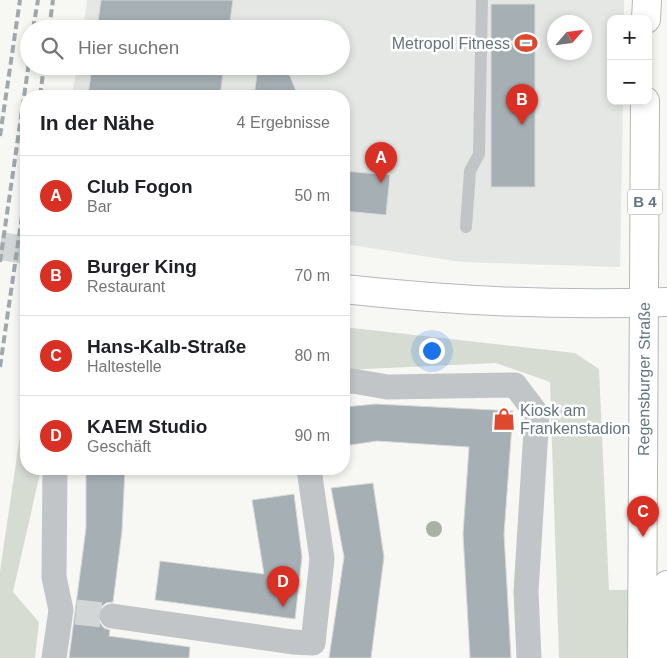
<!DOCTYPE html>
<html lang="de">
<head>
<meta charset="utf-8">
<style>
	body { margin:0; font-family:Arial,sans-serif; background:#f2f2f2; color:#202124 }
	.controls { position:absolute; right:15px; top:15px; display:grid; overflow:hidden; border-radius:10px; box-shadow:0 2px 8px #0003 }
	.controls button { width:45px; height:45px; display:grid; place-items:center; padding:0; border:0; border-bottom:1px solid #e0e0e0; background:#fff; color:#202124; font:25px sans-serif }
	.compass { position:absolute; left:547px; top:15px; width:45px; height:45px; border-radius:50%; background:#fff; box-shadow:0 2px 8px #0003; rotate:62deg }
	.you { position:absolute; left:431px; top:350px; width:18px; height:18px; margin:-12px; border:4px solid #fff; border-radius:50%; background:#1a73e8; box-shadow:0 0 0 8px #1a73e833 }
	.badge { display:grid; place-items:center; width:32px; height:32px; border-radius:50%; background:#d93025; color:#fff; font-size:16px; font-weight:700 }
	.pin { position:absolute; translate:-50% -41px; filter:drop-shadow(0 1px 2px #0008) }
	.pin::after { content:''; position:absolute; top:26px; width:18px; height:15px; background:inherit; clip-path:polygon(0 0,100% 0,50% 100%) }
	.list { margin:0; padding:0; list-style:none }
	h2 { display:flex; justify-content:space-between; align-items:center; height:65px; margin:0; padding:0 20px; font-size:21px }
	h2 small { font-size:16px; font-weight:400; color:#757577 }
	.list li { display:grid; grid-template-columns:32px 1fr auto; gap:15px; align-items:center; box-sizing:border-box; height:80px; padding:0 20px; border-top:1px solid #e0e0e0 }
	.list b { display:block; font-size:19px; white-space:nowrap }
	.list p { margin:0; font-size:16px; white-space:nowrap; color:#757577 }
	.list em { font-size:16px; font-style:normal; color:#757577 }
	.icon { flex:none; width:28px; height:28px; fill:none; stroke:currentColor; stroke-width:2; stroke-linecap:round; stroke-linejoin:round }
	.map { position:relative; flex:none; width:667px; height:658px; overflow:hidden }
	.search { position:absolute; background:#fff; box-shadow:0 2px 8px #0003; left:20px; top:20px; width:330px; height:55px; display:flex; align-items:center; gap:12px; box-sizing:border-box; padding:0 18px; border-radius:28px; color:#757577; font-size:19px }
	.panel { position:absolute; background:#fff; box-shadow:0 2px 8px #0003; left:20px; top:90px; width:330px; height:385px; border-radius:20px }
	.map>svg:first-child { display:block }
	.built { fill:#e5e7e5; fill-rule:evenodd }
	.green { fill:#d7dcd3 }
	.building { fill:#a5afb4; stroke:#d9d9d7 }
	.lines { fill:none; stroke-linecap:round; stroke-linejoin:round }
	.street-tunnel { stroke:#d2d6d6; stroke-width:25; stroke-dasharray:25 12; stroke-linecap:butt }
	.secondary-tunnel { stroke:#d2d6d6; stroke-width:28; stroke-dasharray:28 14; stroke-linecap:butt }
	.secondary-casing { stroke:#b3b9bd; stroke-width:30 }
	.primary-casing { stroke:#b2b8bb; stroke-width:30 }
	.lane { stroke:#c1c5c8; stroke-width:12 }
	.street { stroke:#c1c5c8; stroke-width:25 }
	.secondary { stroke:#fff; stroke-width:28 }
	.primary { stroke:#fff; stroke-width:28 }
	.rail { stroke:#a0a8ac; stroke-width:4; stroke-dasharray:8 4; stroke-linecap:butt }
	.tree { fill:#a8b1a4 }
	.labels { text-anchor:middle; stroke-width:5; stroke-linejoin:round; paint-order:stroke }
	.shield { fill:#fff; stroke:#929ea5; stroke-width:1 }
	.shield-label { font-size:15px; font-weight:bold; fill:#63757e }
	.poi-label { font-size:16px; fill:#63757e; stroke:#fff; text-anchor:end }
	.street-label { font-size:16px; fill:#63757e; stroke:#fff }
</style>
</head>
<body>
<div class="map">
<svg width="667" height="658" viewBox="0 0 667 658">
	<rect width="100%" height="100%" fill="#f7f7f4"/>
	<path class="built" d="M87 0H624V19H611V101H623L620 267 462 262 344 244V96H72L77 66H341V29H83ZM554 22H584V52H554Z"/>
	<path class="green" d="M344 327 575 353 599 369 609 590H631L630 658H559L550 382 496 363 344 370Z
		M26 395V469H41L13 592 39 622 35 658H0V571Z"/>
	<path class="building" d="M101 0H233L229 29H97Z
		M491 4H535V187H491Z
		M92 66H224L220 96H88Z
		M258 66H286L296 91 280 96H254Z
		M344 171 390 175 386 215 344 211Z
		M376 404 513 411 504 534 511 658H470L463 534 469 447 377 441 344 446V407Z
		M86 469H125L122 531 113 602 106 603 100 608 98 614 99 622 104 628 110 630 109 636 190 647 189 658H69L86 528Z
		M373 483 384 557 371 658H329L344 557 331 488Z
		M294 494 302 557 295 619 155 600 160 561 264 574 252 500Z"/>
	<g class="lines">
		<path class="street-tunnel" d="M76 612 112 616"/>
		<path class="secondary-tunnel" d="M0 246 26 250"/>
		<defs>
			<path id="secondary" d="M344 289C452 301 558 306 667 302"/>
			<g id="primary">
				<path d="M646 19 647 0"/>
				<path id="s1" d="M642 658 645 101"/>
				<path d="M662 658 663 616 667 585"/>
			</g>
		</defs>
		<use href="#secondary" class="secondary-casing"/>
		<use href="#primary" class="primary-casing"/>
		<path class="lane" d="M466 227 470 171 479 154 482 0"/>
		<path class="street" d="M344 382 353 381 387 387 515 385 537 414 526 592 529 658
			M112 616 293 642 313 643 322 559 309 469
			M54 658 61 610 54 577 55 469"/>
		<use href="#secondary" class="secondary"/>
		<use href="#primary" class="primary"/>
		<path class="rail" d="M33 29 38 0
			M49 29 53 0
			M40 96 44 66
			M0 136 20 0
			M0 262 29 62
			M0 367 26 188"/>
	</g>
	<circle class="tree" cx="434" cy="529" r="8"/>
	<defs>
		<symbol id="stadium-bare" viewBox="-9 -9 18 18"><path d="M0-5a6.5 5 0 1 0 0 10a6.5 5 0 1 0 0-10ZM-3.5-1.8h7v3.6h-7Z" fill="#de492e" stroke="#fff" stroke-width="2.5" paint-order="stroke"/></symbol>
		<symbol id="shop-bare" viewBox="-9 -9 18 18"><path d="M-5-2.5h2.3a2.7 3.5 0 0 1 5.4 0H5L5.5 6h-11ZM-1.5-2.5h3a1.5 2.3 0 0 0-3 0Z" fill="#de492e" stroke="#fff" stroke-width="2.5" paint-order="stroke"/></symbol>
	</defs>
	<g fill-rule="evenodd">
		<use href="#stadium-bare" x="510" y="27" width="32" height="32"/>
		<use href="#shop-bare" x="488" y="403" width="32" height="32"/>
	</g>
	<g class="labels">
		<rect class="shield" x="627.5" y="189.5" width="35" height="25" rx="4"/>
		<g class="shield-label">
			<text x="645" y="207">B 4</text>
		</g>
		<g class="poi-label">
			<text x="510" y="49">Metropol Fitness</text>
			<text x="520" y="416" text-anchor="start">Kiosk am<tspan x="520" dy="18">Frankenstadion</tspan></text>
		</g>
		<g class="street-label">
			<text dy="6" stroke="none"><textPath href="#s1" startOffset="279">Regensburger Straße</textPath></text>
		</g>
	</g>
</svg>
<div class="controls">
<button>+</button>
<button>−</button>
</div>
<svg class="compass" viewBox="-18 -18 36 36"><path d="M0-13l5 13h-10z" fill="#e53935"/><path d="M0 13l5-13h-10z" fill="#757577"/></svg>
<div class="you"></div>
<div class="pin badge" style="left:381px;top:183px">A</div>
<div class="pin badge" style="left:522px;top:125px">B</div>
<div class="pin badge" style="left:643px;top:537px">C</div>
<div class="pin badge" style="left:283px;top:607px">D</div>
<div class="search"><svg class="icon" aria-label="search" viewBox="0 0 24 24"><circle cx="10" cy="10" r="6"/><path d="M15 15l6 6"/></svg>Hier suchen</div>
<section class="panel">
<h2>In der Nähe<small>4 Ergebnisse</small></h2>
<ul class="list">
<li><span class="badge">A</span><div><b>Club Fogon</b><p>Bar</p></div><em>50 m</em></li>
<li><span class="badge">B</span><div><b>Burger King</b><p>Restaurant</p></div><em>70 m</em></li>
<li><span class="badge">C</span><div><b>Hans-Kalb-Straße</b><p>Haltestelle</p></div><em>80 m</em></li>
<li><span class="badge">D</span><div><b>KAEM Studio</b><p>Geschäft</p></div><em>90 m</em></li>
</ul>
</section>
</div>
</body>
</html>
